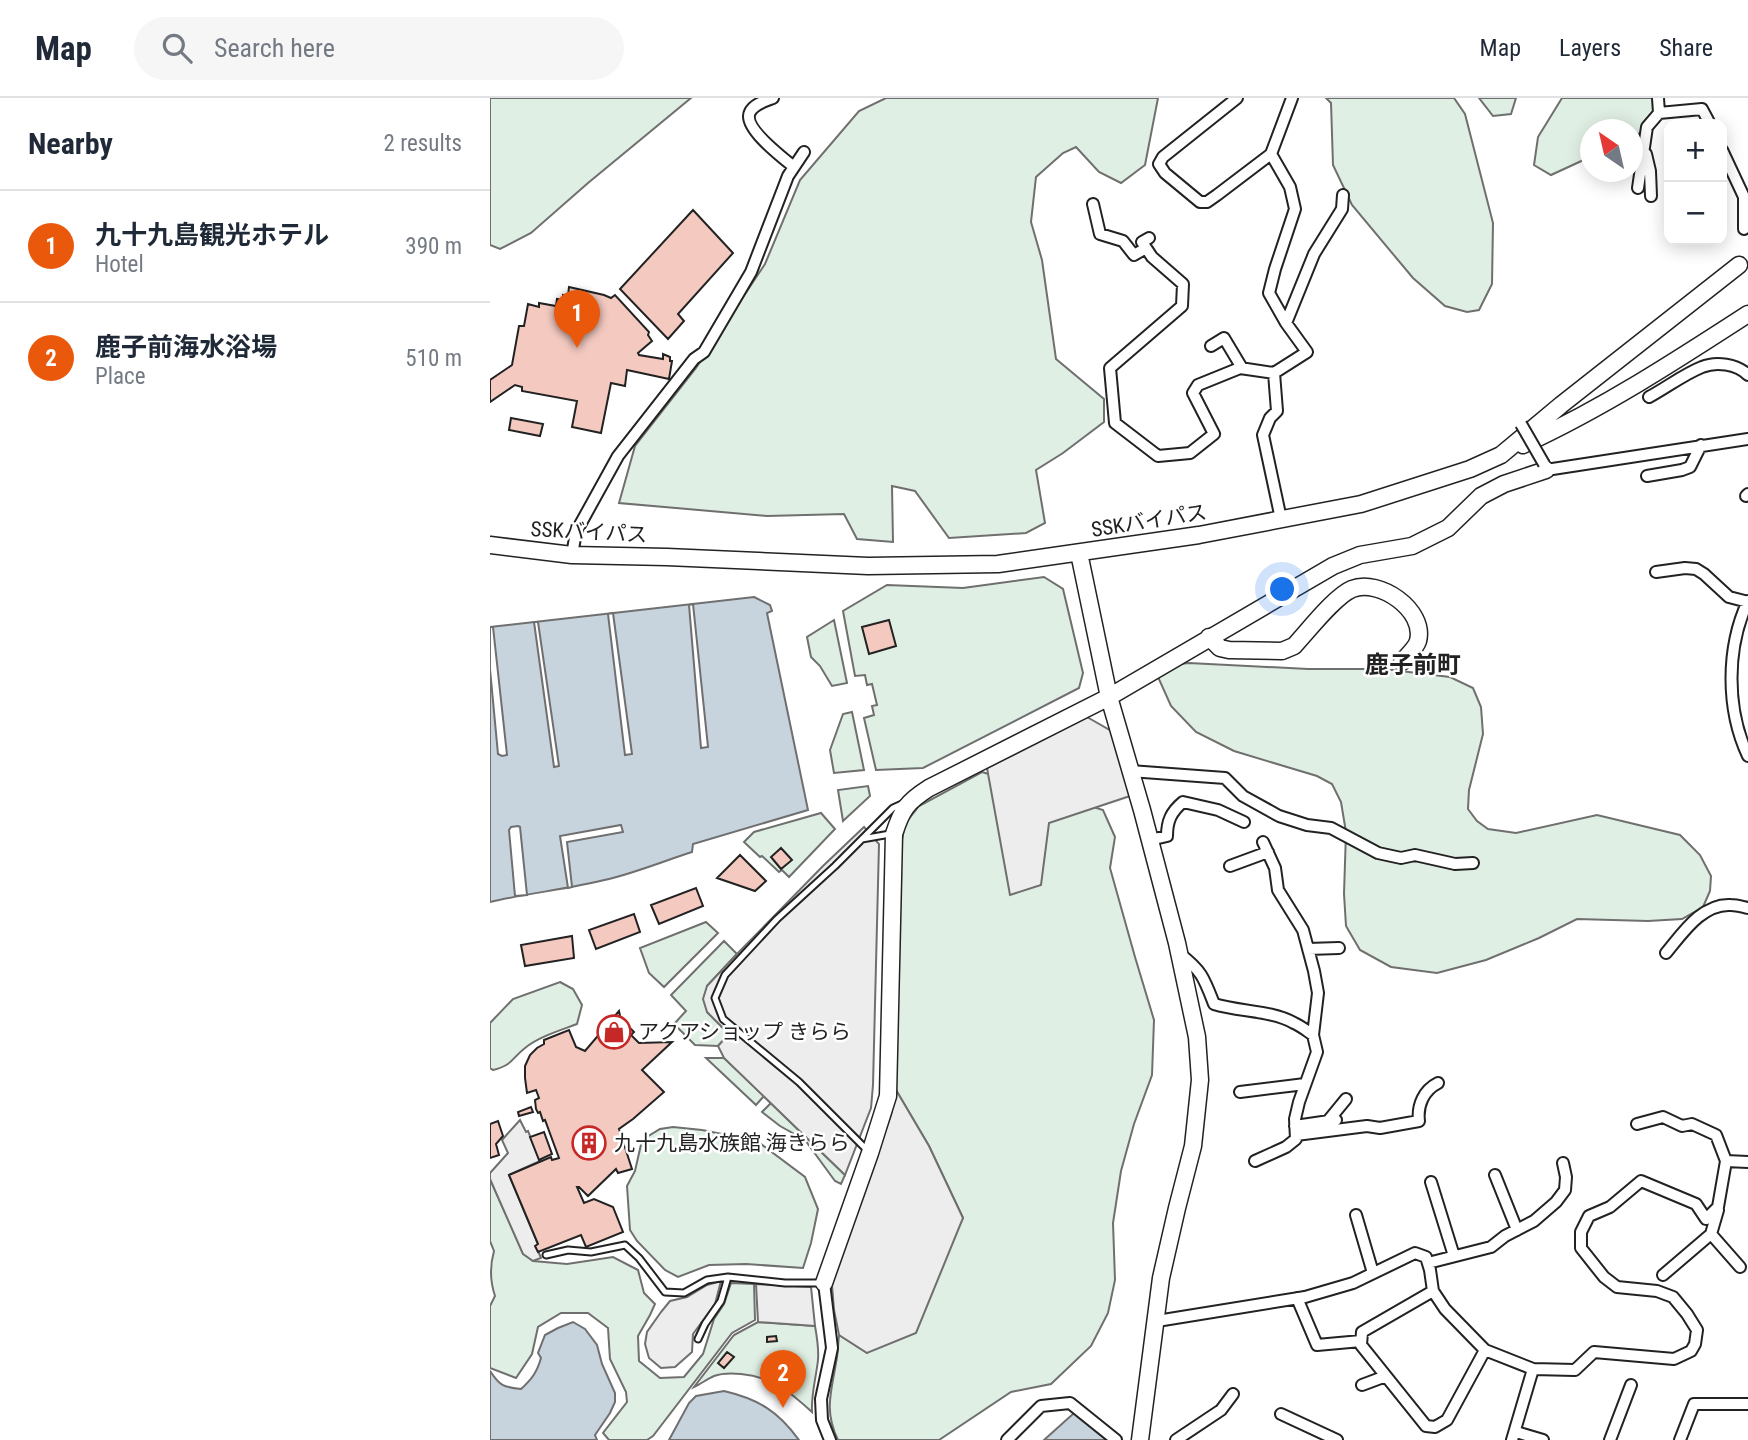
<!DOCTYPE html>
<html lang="en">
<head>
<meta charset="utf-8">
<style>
	body { margin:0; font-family:"Roboto Condensed","Noto Sans JP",sans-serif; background:#f6f6f7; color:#1f2937 }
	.controls { position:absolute; right:21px; top:21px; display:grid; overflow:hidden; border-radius:14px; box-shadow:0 4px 18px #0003 }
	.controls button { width:63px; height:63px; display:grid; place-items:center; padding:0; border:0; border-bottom:2px solid #e0e1e3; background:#fff; color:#1f2937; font:35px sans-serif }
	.compass { position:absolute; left:1090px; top:21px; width:63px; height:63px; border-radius:50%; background:#fff; box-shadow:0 4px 18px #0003; rotate:326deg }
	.you { position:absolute; left:793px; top:492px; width:24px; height:24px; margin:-18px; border:5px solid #fff; border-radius:50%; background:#1a73e8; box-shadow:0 0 0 10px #1a73e833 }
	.badge { display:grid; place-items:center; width:46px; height:46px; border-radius:50%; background:#ea580c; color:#fff; font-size:23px; font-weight:700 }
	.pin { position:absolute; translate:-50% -58px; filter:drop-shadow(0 2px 4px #0008) }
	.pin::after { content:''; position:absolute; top:37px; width:24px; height:21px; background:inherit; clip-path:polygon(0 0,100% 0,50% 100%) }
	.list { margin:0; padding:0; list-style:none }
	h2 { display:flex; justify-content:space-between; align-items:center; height:91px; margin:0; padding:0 28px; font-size:30px }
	h2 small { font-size:23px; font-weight:400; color:#747a83 }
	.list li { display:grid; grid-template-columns:46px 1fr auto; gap:21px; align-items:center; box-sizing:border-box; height:112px; padding:0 28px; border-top:2px solid #e0e1e3 }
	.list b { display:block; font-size:26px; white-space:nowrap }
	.list p { margin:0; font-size:23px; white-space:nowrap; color:#747a83 }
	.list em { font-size:23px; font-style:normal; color:#747a83 }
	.icon { flex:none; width:38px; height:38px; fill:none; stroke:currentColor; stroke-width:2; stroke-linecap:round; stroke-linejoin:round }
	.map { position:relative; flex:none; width:1258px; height:1342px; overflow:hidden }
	header { display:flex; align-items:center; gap:42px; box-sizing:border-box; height:98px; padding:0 35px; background:#fff; border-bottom:2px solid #e0e1e3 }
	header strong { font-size:33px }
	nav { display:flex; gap:38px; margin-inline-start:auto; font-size:24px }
	.search { width:490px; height:63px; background:#f6f6f7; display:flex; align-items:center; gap:18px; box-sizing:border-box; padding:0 24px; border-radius:38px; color:#747a83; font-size:26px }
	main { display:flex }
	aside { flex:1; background:#fff }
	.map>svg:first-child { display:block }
	.green { fill:#e0efe3; stroke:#6f6f6f; stroke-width:2 }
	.parking { fill:#ededed; stroke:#6f6f6f; stroke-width:2 }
	.water { fill:#c7d3dd; stroke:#6f6f6f; stroke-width:2 }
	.pier { fill:#fff; stroke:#6f6f6f; stroke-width:2 }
	.building { fill:#f3c9c0; stroke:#222; stroke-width:2 }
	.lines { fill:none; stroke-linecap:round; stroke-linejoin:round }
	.lane-casing { stroke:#222; stroke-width:9 }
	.street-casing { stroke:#222; stroke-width:14 }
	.secondary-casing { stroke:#222; stroke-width:19 }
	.lane { stroke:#fff; stroke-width:5 }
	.street { stroke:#fff; stroke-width:10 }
	.secondary { stroke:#fff; stroke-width:16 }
	.street-bridge-casing { stroke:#222; stroke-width:14; stroke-linecap:butt }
	.street-bridge { stroke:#fff; stroke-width:10 }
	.labels { text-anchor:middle; stroke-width:5; stroke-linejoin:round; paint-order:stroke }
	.street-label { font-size:21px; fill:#222; stroke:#fff }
	.poi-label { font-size:21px; fill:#222; stroke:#fff; text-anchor:start }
	.quarter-label { font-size:24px; font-weight:bold; fill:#222; stroke:#fff }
</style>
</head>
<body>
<header>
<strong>Map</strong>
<div class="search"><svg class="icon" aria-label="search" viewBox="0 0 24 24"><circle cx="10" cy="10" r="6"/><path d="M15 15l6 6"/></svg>Search here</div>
<nav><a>Map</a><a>Layers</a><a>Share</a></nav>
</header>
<main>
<aside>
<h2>Nearby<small>2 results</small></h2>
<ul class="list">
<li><span class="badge">1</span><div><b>九十九島観光ホテル</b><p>Hotel</p></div><em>390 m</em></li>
<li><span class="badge">2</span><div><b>鹿子前海水浴場</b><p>Place</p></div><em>510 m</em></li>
</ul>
</aside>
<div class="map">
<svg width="1258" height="1342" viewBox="0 0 1258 1342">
	<rect width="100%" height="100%" fill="#fff"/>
	<path class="green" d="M0 0H201L98 85 41 135 10 151 0 147Z
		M396 0H668L655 67 631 85 609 74 586 49 573 55 546 79 541 124 552 162 566 261 614 301V324L573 355 546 372 555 425 536 435 459 440 425 393 402 388 403 444 367 441 354 416 277 418 129 405 145 348 206 270 275 166 310 82 369 13Z
		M836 0H964L975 16 1003 125 1002 186 989 212 977 214 955 208 923 180 862 107 843 67 841 5Z
		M989 0H1026L1021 16 1003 18Z
		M1072 0H1170C1170 14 1156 33 1143 39L1142 32H1100V59L1061 77 1044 67 1048 39Z
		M554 479 573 491 593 575 589 590 433 670 386 672 374 620 384 617 382 608 387 607 382 586 377 587 375 577 365 578 353 513 397 487 473 490Z
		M344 522 357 585 342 588 330 568 321 559 317 539Z
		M699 565 818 571H894L960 579 983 590 991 609 993 636 979 692 978 711 987 723 998 731 1026 735 1107 717 1190 737 1210 757 1221 778 1220 793 1213 809 1192 821 1158 823 1087 821 1049 840 996 862 947 875 901 869 870 852 856 828 854 796 856 734 851 704 842 686 827 678 744 653 706 634 681 608 668 579 672 568Z
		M362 614 374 672 344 675 340 652 353 616Z
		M492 674 613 712 625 739 620 770 645 859 664 922 662 977 644 1026 631 1073 623 1125 625 1182 618 1215 601 1248 561 1286 521 1294 449 1342H348C334 1313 341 1295 346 1265 348 1256 348 1246 349 1237L377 1255 473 1120 439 1048 406 992 404 968 408 762 415 726 429 708Z
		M378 688 380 698 353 723 348 692Z
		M331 715 345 731 299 779 292 772 289 774 272 758 270 759 254 744 264 734Z
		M216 824 228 835 174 889 159 875 150 850Z
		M234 843 247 856 217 888V914L239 936 228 948 205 947 184 926 196 913 181 897Z
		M70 884 83 891 92 907 87 926C71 932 48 939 35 950 21 961 23 967 3 972L0 970V925L23 901Z
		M216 960H234L274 998 266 1007Z
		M281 1005 355 1077 351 1086 345 1083 315 1042 290 1028 272 1014Z
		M183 1029 212 1032 267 1043 315 1079 328 1111 321 1145 313 1170 256 1166 219 1167 188 1179 175 1172 147 1143 140 1132 137 1088 145 1073 152 1042 170 1031Z
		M0 1081 33 1155 43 1163 77 1166 123 1159 148 1172 154 1195 165 1206 160 1217 148 1238 149 1263 170 1280 194 1279 213 1256 224 1221 234 1206 241 1185 264 1186 265 1222 242 1235 163 1338 157 1342H119L113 1335 137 1304 136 1294 120 1261 118 1230 98 1215H71L48 1229 42 1256 26 1280 0 1270V1208L5 1198C0 1183 0 1167 4 1153L0 1143Z
		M268 1224 325 1228C327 1239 329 1250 328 1262 326 1280 321 1296 322 1314 299 1293 282 1279 251 1276 241 1275 232 1275 224 1278 217 1281 211 1286 204 1289L244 1237Z"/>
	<path class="parking" d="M597 619 623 634 640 698 559 725 551 787 520 797 497 670Z
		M374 729 389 746 383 987 381 1010 355 1077 234 960 228 948 239 936 217 914 213 901 217 888 247 856 333 768Z
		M406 992 439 1048 473 1120 426 1235 377 1255 349 1237 344 1212 342 1187 347 1164 401 1017Z
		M30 1022 36 1034 38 1033 50 1063 19 1077 48 1146 46 1148 51 1160 43 1163 33 1156 0 1081V1075L18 1055 12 1042Z
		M231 1183 225 1206 203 1236 202 1254 185 1269 171 1270 159 1260 155 1246 157 1234 171 1214 180 1203 197 1199 217 1187Z
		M266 1186 321 1189 325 1228 268 1224Z"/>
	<path class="water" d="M264 499 280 507 282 513 277 515 318 712 203 746 202 754C174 763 147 774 119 781 79 791 39 795 0 804V529Z
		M83 1224 95 1231 107 1247 112 1266 125 1295V1304L120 1315 105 1337 107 1342H0V1273C10 1288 13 1289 31 1291 42 1281 47 1274 51 1260L48 1255 55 1237 68 1230Z
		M234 1293C268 1301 288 1313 309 1342H179L199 1305 206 1298Z
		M584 1315 617 1342H554Z"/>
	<path class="pier" d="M203 506 218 649 211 650 199 507Z
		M123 515 142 656 135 657 118 516Z
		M44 524H48L69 668 64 669Z
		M0 529H3L17 657 12 658 8 656 0 571Z
		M131 727 133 734 77 744 82 789 78 790 70 738Z
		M28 728 30 729 37 797 25 798 19 732 21 729Z"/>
	<path class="building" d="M203 112 243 155 188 216 194 223 178 241 130 191Z
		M79 189 114 197 121 200 125 197 159 234 158 237 162 243 148 255 149 257 173 261V256L180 259V263H182L179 281 137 272 135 288 121 285 111 335 82 329 87 303 32 293V289L25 287 0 304V282L22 267 29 228H34L38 206 49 209V205L66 208 67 201 73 202V197L78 198Z
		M21 320 53 326 50 338 19 332Z
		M399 522 406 548 379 556 372 529Z
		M291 750 302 762 291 771 281 759Z
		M250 757 276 783 265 793 227 780Z
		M206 790 213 808 169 826 161 807Z
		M144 816 150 834 106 851 99 832Z
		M82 838 84 860 35 868 31 847Z
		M129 913 132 927 136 932 139 929 144 934 141 937 149 945 182 944 152 972 174 994 143 1021 129 1031 142 1071 128 1075 126 1071 98 1098 89 1089H87L94 1105 104 1101 123 1109 133 1134 96 1149 91 1137 48 1154 45 1148 48 1146 19 1077 61 1059 62 1062 69 1060 55 1022 53 1023 50 1014 48 1015 46 1011 45 1002 49 1000 46 992 37 995 35 980V968L40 957 47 950 54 946V942L79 932 86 949 95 953Z
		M41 1009 43 1014 29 1018 28 1014Z
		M8 1023 13 1038 6 1046 9 1057 0 1060V1026Z
		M54 1034 62 1056 49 1062 40 1039Z
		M286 1238 287 1243 277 1244V1239Z
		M237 1254 244 1259 234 1270 228 1265Z
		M289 1266 310 1277 305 1285 285 1273Z"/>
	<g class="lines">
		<defs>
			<path id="lane" d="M372 741 400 736
				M379 1054 309 984 233 921 225 900 235 877 287 821 345 768 403 710 414 705
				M56 1157 78 1152 101 1154 135 1147 149 1160 175 1194 194 1195 217 1182 238 1179 295 1185H331
				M208 1241 215 1226 231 1203 238 1179"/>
			<path id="street" d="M283 0C275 3 264 6 260 14 252 29 293 60 304 69
				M747 0 673 59 669 66 675 75 710 104H717L727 97 781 56 802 0
				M1168 0 1169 15 1212 11 1220 26
				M1232 52 1254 99V131
				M781 56 800 89 805 111 785 171 779 195 796 225 817 254 784 275 787 313 780 320 773 337 791 421
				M1156 56 1160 73 1161 98
				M1148 90 1157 29 1169 15
				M603 106 610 136 633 143 644 157 656 150
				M659 140 652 144 662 159 693 186 692 208 620 270 625 325 668 358 700 355 724 336 703 295 708 287 750 270 784 275
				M796 225 824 156 852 111 853 97
				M721 248 734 240 752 270
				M1159 299C1176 290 1194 276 1212 269 1226 263 1247 266 1258 277
				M1054 366 1056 372 1258 341
				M1157 378 1192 372 1200 369 1211 347
				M1256 398 1258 396
				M82 457 86 434 128 358 204 261 214 254 261 174 298 78 314 54
				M1166 474 1195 470 1206 471 1214 476 1239 499 1258 504
				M1258 503C1236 550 1236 611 1258 658
				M640 673 735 680 753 698 789 718 817 727 841 730 888 755 911 760 925 757 965 766 983 765
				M660 742 677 738C677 723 681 714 693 704L728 712 754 724
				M773 744 785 770 788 792 813 832 824 873 828 895 823 937
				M740 768 778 754
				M818 851 849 850
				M1176 855C1192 836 1212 805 1241 807 1247 807 1253 809 1258 810
				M690 856C712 873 714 880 724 906 750 914 780 912 804 925 811 928 817 933 823 937L827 954 809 1004 805 1021 806 1041 796 1049 765 1063
				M750 994 815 986
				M838 1023 856 1001
				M1147 1026 1173 1019 1192 1028 1202 1026 1226 1037 1236 1063
				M805 1028 846 1022
				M806 1037 877 1028 890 1030 929 1023C927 1007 934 992 948 985
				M1005 1077 1027 1132
				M941 1084 964 1158
				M866 1117 883 1175
				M1221 1136 1250 1169
				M938 1165 1001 1149 1015 1138 1044 1123 1066 1104 1075 1092 1076 1079 1073 1065
				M1173 1177 1221 1136 1228 1112
				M334 1185 342 1250 331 1301 332 1322 340 1342
				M943 1193 872 1234 871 1247 936 1328 945 1329 957 1322 995 1252
				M807 1200 827 1247 871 1243
				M667 1223 815 1199 863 1185 925 1155 936 1159 940 1172 943 1193 955 1211 995 1252 1043 1271 1085 1272 1104 1254 1184 1261 1201 1253 1205 1246 1207 1232 1197 1216 1183 1199 1167 1193 1127 1189 1114 1179 1091 1150V1134L1099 1118 1120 1109 1151 1083 1206 1106 1216 1121 1228 1109 1236 1063 1258 1064
				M872 1287 896 1278
				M791 1316 847 1342
				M1026 1334 1053 1342
				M517 1342 551 1308 580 1305 626 1342
				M686 1342 731 1312 743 1296
				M1022 1342 1043 1271
				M1120 1342 1141 1287
				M1190 1342 1204 1306H1258"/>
			<path id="secondary" d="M1033 347C1113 310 1184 264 1258 216
				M0 447 82 457 177 459 378 468 508 466 709 437 871 406 980 371 1011 357 1071 307 1249 167
				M589 455 619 599 652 712 687 845 707 939 710 982 703 1048 687 1110 671 1180 650 1342
				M719 539 730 550 739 552 792 553 804 548C818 533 845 498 862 491 889 480 936 512 928 543 926 550 917 558 912 564
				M334 1185 380 1055 398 998 404 736C412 711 417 704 439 690L619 599 843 468 870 457 922 448 958 430 991 398 1014 386 1056 372"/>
		</defs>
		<use href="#lane" class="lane-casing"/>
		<use href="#street" class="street-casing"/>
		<use href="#secondary" class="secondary-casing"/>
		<use href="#lane" class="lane"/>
		<use href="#street" class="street"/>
		<use href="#secondary" class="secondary"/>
		<defs>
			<path id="street-bridge" d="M1031 326 1054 366"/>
		</defs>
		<use href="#street-bridge" class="street-bridge-casing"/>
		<use href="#street-bridge" class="street-bridge"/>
	</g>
	<defs>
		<symbol id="shop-ring" viewBox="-11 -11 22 22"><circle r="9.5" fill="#fff" stroke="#c62828" stroke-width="1.5"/><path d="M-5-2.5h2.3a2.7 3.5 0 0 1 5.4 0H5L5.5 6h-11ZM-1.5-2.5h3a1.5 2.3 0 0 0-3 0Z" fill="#c62828"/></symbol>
		<symbol id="building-ring" viewBox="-11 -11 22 22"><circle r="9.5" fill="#fff" stroke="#c62828" stroke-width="1.5"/><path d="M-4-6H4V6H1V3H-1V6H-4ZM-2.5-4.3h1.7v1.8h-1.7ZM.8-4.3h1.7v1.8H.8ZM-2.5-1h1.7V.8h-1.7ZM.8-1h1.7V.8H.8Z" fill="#c62828"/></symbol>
	</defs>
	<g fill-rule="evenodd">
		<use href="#shop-ring" x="105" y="915" width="38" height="38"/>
		<use href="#building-ring" x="80" y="1026" width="38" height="38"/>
	</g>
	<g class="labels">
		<g class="street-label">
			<text transform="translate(659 423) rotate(-9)" y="7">SSKバイパス</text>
			<text transform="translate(99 434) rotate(3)" y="7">SSKバイパス</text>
		</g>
		<g class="poi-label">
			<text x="148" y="941">アクアショップ きらら</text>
			<text x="124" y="1052">九十九島水族館 海きらら</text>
		</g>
		<g class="quarter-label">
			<text x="923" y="575">鹿子前町</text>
		</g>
	</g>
</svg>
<div class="controls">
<button>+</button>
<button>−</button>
</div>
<svg class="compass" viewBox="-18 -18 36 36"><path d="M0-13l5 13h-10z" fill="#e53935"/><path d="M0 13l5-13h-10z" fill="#747a83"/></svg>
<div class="you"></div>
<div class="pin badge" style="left:87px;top:250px">1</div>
<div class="pin badge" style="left:293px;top:1310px">2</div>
</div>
</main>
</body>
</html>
